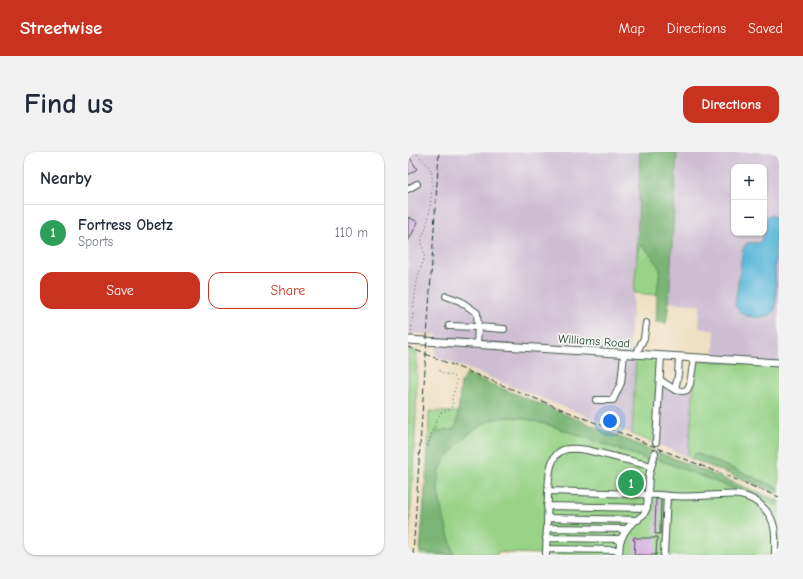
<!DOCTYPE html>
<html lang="en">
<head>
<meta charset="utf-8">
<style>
	body { margin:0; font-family:"Comic Neue",sans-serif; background:#f2f2f3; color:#1f2937 }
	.controls { position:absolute; right:12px; top:12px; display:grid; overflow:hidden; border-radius:8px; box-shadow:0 1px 3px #0004 }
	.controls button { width:36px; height:36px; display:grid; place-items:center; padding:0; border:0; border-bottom:1px solid #e0e1e3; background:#fff; color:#1f2937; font:20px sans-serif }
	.you { position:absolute; left:202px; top:269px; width:14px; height:14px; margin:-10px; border:3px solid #fff; border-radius:50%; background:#1a73e8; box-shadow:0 0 0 6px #1a73e833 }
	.badge { display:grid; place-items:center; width:26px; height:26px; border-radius:50%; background:#c8321e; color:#fff; font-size:13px; font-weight:700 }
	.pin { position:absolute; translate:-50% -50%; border:2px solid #fff; box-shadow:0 1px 4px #0006 }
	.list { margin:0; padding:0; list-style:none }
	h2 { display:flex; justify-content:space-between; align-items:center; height:52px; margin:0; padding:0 16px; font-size:17px }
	h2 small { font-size:13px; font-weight:400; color:#747a83 }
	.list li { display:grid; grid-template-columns:26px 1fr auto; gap:12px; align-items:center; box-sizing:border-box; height:56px; padding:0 16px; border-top:1px solid #e0e1e3 }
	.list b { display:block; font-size:15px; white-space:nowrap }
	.list p { margin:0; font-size:13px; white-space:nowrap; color:#747a83 }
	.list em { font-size:13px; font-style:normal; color:#747a83 }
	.actions { display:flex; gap:8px; padding:12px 16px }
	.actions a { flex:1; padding:9px 0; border:1px solid #c8321e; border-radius:12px; text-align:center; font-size:14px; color:#c8321e }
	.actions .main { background:#c8321e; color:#fff }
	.map { position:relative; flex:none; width:371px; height:403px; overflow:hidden; border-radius:12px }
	header { display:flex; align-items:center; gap:24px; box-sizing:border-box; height:56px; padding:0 20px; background:#c8321e; color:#fff }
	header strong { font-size:19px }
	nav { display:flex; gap:22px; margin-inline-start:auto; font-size:14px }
	.intro { display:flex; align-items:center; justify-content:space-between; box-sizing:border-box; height:96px; padding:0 24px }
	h1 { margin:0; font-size:28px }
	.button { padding:10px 18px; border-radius:12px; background:#c8321e; color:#fff; font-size:14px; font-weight:700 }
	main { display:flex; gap:24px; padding:0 24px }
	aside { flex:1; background:#fff; border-radius:12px; box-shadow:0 1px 3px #0004 }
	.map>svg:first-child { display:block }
	.industrial { fill:#cebed1; fill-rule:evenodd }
	.green { fill:#98d387; stroke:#5c885e }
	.forest { fill:#7ab574; stroke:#4c7954 }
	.water { fill:#5bb7d9; stroke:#3d7a86 }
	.building { fill:#d7b0e2 }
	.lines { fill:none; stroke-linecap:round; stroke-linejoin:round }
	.minor-casing { stroke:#3e5549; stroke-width:8 }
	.major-casing { stroke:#3e5549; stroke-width:9 }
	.path { stroke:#3e5549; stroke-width:1; stroke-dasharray:1 3; stroke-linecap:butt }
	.minor { stroke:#fff; stroke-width:6 }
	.major { stroke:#fff; stroke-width:7 }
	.rail { stroke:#1f3d34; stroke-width:1; stroke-dasharray:6 3; stroke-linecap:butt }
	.labels { text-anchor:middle; stroke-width:3.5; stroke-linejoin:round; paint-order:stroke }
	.street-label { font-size:12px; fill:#1f3d34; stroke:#f6f6f2 }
</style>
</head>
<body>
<header>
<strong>Streetwise</strong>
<nav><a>Map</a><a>Directions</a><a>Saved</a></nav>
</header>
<div class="intro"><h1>Find us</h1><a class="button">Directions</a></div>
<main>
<aside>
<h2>Nearby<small></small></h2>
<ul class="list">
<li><span class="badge" style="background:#2e9e5b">1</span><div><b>Fortress Obetz</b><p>Sports</p></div><em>110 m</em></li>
</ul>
<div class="actions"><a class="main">Save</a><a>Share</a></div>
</aside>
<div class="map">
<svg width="371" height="403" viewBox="0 0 371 403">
	<rect width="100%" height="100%" fill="#f6f6f2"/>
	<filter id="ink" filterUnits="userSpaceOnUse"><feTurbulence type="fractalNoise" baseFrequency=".025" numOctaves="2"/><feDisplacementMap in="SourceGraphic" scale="8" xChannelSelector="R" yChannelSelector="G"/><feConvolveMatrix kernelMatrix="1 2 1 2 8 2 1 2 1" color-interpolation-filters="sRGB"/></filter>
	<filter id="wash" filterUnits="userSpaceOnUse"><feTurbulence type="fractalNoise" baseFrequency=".012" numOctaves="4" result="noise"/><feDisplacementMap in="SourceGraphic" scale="16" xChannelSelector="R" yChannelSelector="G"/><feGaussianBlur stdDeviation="0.9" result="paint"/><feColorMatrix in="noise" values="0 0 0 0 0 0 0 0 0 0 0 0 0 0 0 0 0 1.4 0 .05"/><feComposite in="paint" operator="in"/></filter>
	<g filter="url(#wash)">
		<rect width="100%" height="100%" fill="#f0e0c3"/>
		<path class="industrial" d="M0 0H232L229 104 221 199 228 204 224 282 27 204 29 183 0 181Z
			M269 0H371V213L305 209 307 179 291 176 292 153 261 150ZM326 15H356V81H326Z
			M250 224 269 233 286 235 280 305 246 291Z"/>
		<path class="green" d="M233 94H235L244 104 252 117 249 143 226 141 229 104Z
			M0 197 9 200 8 265 0 403V269L1 256 0 240Z
			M228 204 249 206 250 207 246 291 224 282Z
			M288 208 371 213V336L288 301 284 307 280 305Z
			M21 259 50 260 49 272 46 277 25 283 20 300Z
			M98 265 113 266 138 272 241 308 249 307 371 354V403H133V402L89 400V403H12V400L45 403 34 359 30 340 31 320 37 307 59 283 82 268Z"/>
		<path class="forest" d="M232 0H269L261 150 258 171 248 170 249 143 252 117 244 104 235 94H233L229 104Z
			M59 222 244 298 241 308 138 272 113 266 98 265 82 268 59 283 37 307 31 320 30 340 34 359 46 403 12 400 20 300 25 283 29 279 46 277 49 272 53 230Z
			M250 300 371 349V354L249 307Z
			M287 301 371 336V342L284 307Z"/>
		<path class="water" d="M362 63 367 65 369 70C368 86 367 101 367 117 367 126 370 152 366 159 362 166 353 166 346 165 337 164 331 161 327 153L335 97 339 91H350C359 84 357 74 359 64Z"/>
		<g id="blocks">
			<path class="building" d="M0 3 9 17 0 23Z
				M0 65 10 70 0 90Z
				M248 347H253L252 382H247Z
				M226 385H228V386H247V385H250V388H249L248 403H226L227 388H225Z"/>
		</g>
	</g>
	<g filter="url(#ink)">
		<use href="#blocks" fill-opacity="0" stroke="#3e5549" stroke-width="1"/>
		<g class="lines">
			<defs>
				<path id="minor" d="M0 37 9 32
					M38 144 52 149 69 161 70 175 96 177
					M41 174 70 175 69 192
					M229 203 231 196 236 186 238 171
					M252 228C260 233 269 242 279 238L282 232 286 206
					M267 238 270 223 271 205
					M188 248H205L213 231 216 202
					M248 290 253 204
					M140 341C141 326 140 299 160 297 167 296 173 297 179 298L243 314
					M139 354 239 356
					M139 366 230 368
					M138 376 219 377
					M138 386 213 387
					M138 397 211 398
					M138 403 140 341 143 339 252 343C271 346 291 344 310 343 317 343 325 342 332 343 348 346 363 359 366 375 368 384 367 394 367 403
					M211 403 212 390 216 381 221 374 236 362 239 356 241 323 247 301
					M256 403 259 344"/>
				<path id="major" d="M0 188 371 211"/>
			</defs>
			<use href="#minor" class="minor-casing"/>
			<use href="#major" class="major-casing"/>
			<path class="path" d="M3 183C5 163 6 144 10 125 12 119 14 113 16 107 17 100 13 93 14 86 16 80 19 74 20 68 22 59 26 27 23 19 21 12 12 7 8 0
				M20 294C21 287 29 264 34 260 36 259 38 259 41 258L45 253 44 246 49 230 48 226 45 224 34 221 30 217"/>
			<use href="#minor" class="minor"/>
			<use href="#major" class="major"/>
			<path class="rail" d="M0 195 371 345
				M5 403 31 0"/>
		</g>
	</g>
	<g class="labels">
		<g class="street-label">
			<text transform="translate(186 189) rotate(4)" y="4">Williams Road</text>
		</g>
	</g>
</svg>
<div class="controls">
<button>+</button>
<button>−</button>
</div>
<div class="you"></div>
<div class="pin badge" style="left:223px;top:331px;background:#2e9e5b">1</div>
</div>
</main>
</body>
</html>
